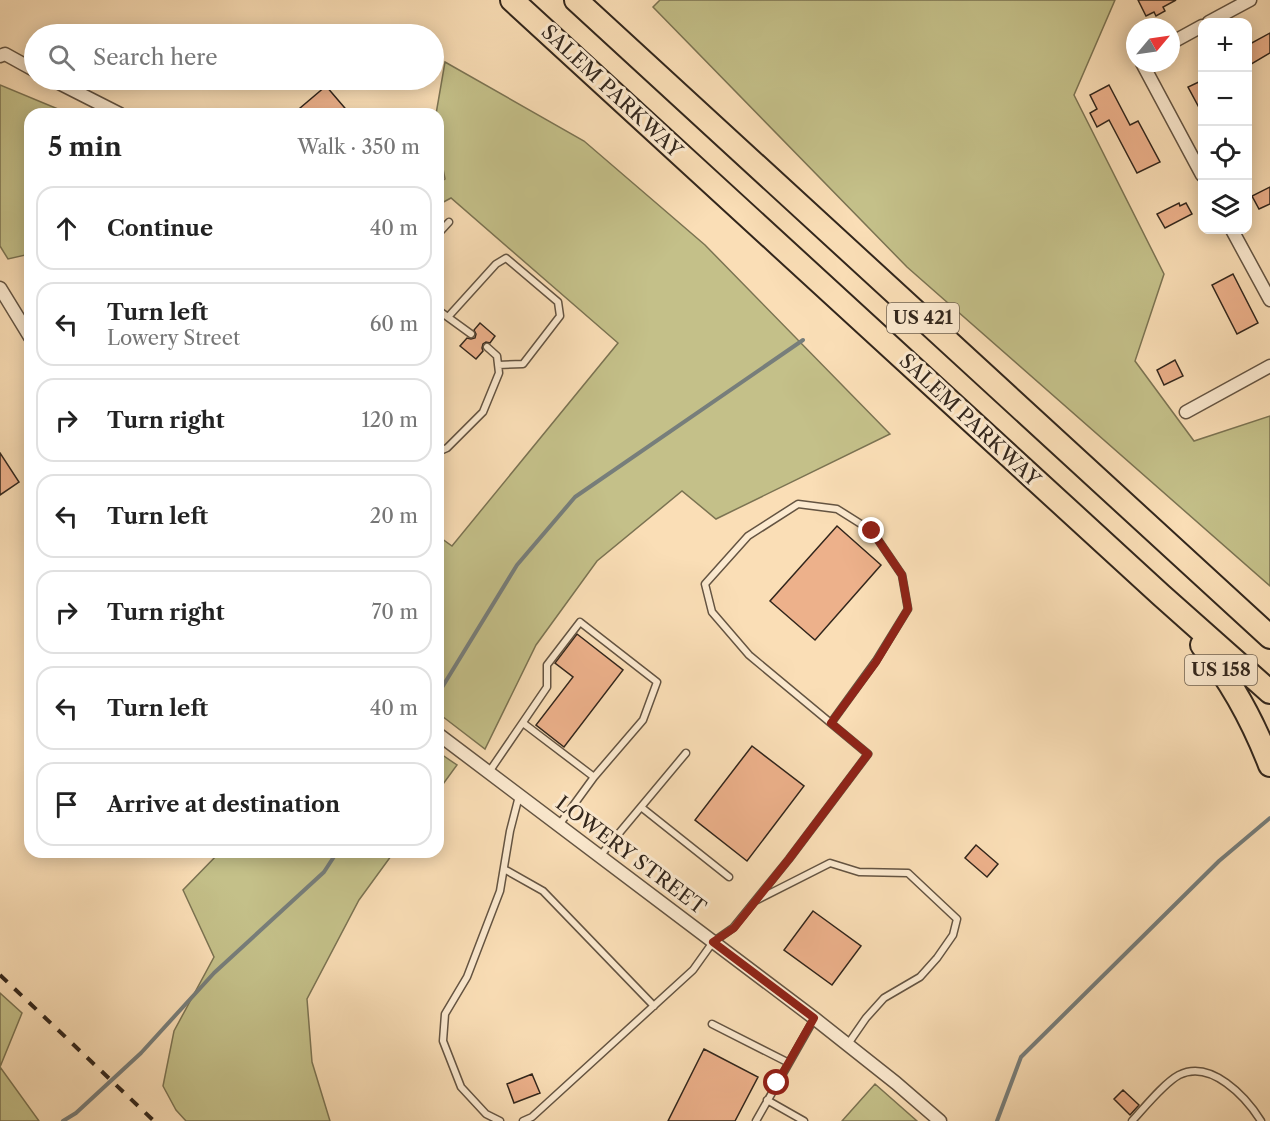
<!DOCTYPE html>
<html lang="en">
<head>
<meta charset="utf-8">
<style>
	body { margin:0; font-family:"Libre Caslon Text",serif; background:#f6f6f6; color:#222 }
	.controls { position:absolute; right:18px; top:18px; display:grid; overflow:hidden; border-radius:12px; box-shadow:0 3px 15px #0003 }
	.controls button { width:54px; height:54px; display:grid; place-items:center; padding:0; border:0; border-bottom:2px solid #e0e0e0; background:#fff; color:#222; font:30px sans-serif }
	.compass { position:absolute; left:1126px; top:18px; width:54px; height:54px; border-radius:50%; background:#fff; box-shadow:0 3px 15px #0003; rotate:61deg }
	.stop { position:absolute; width:18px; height:18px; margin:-14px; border:4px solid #8f2418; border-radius:50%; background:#fff }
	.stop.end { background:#8f2418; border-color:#fff; box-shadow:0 2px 6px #0008 }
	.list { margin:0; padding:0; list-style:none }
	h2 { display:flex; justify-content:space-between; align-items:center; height:78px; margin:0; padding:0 24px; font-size:26px }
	h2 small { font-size:20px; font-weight:400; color:#767676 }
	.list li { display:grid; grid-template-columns:39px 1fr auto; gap:18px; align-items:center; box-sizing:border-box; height:84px; margin:0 12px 12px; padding:0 12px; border:2px solid #e0e0e0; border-radius:18px }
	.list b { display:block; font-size:22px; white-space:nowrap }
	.list p { margin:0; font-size:20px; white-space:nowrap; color:#767676 }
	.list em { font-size:20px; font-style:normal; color:#767676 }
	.icon { flex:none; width:33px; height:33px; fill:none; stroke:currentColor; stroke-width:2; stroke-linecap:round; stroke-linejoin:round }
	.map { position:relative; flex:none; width:1270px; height:1121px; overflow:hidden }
	.search { position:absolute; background:#fff; box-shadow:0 3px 15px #0003; left:24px; top:24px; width:420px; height:66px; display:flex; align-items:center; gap:15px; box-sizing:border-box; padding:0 21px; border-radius:33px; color:#767676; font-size:22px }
	.panel { position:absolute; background:#fff; box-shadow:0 3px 15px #0003; left:24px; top:108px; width:420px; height:750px; border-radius:18px }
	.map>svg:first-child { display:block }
	.green { fill:#c4c089; stroke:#7b7352; stroke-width:1.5 }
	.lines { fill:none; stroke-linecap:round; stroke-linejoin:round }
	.stream { stroke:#777e7b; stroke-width:4 }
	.building { fill:#edb18b; stroke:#32261c; stroke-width:1.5 }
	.service-casing { stroke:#645442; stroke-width:9 }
	.minor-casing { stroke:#645442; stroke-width:15 }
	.motorway-casing { stroke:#32261c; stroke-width:26 }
	.service { stroke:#fcead0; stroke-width:6 }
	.minor { stroke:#fcead0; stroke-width:12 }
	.motorway { stroke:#fadeb6; stroke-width:22 }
	.rail { stroke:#32261c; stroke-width:4; stroke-dasharray:10 10; stroke-linecap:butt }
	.route { stroke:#8f2418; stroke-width:8 }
	.labels { text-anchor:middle; stroke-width:6; stroke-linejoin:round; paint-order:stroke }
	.shield { fill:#fcead0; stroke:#6f6152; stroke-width:1.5 }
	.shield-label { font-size:18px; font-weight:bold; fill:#32261c }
	.street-label { font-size:20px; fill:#32261c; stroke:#fcead0 }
</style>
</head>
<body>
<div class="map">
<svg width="1270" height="1121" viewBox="0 0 1270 1121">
	<rect width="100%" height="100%" fill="#fadeb6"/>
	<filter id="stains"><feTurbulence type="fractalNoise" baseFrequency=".00333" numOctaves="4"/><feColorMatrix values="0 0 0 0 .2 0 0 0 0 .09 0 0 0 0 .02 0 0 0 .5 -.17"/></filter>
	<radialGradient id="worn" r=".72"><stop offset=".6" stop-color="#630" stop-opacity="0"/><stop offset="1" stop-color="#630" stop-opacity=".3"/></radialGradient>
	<path class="green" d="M660 0H1115L1074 95 1164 274 1135 361 1194 441 1270 416V586L907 267 653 7Z
		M445 62 584 141 705 245 890 434 716 519 682 491 597 561 536 645 485 749 438 713V536L452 546 618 343 451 198 438 205V184L445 179 438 143V114H436Z
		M0 85 70 114H30V254L8 259 0 246Z
		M438 752 457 765 438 791Z
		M220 852H394L359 900 307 999 312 1062 330 1121H186L176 1110 163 1086 174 1031 214 957 183 890Z
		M0 993 22 1013 0 1067 39 1121H0Z
		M875 1084 917 1121H842Z"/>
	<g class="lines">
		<path class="stream" d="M438 694 517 565 575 497 803 340
			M63 1121 76 1113 141 1053 214 973 324 872 337 852
			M997 1121 1021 1057 1219 861 1270 818"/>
	</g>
	<path class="building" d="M1138 0H1176L1163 7 1165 11 1156 16 1154 12 1146 16Z
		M1270 33V53L1248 66V45Z
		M1203 80V115L1188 87Z
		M1109 85 1130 125 1138 121 1160 162 1137 173 1109 120 1097 127 1090 113 1097 109 1090 95Z
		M326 86 350 114H293Z
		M1270 187V204L1259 209 1252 196Z
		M1179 203 1180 206 1186 203 1192 214 1165 228 1157 214Z
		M1233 274 1258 323 1237 334 1212 285Z
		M480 323 495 336 490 343 486 342 483 344 482 348 483 351 476 359 460 346 467 338 471 339 475 338 476 334 474 330Z
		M1175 360 1183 376 1164 385 1157 370Z
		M0 453 19 482 0 495Z
		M837 526 881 565 815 640 770 601Z
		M577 634 623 670 564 747 536 725 573 677 555 663Z
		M752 746 804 786 747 861 695 820Z
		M976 845 998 864 987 877 965 858Z
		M813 911 861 946 832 985 784 950Z
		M704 1049 758 1077 735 1121H668Z
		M532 1074 540 1093 514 1103 507 1084Z
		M1123 1090 1139 1105 1130 1115 1114 1099Z"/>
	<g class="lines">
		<defs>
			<path id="service" d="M438 234 449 222
				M438 310 471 334
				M448 317 496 264 506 258 558 302 560 316 523 364 498 365
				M438 452 447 448 483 412 499 373 497 356 487 347
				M523 723 594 777
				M489 772 547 687V665L580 622 657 682 643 720 594 777 559 825
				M641 807 729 877
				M600 856 686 753
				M504 869 543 891 654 1006
				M757 900 830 863 859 872 908 873 957 919 953 935 937 958 920 977 884 998 866 1018 848 1044
				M712 1024 789 1063
				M767 1100 804 1121
				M500 1121 486 1114 461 1087 443 1041 445 1014 467 977 500 891 510 831 519 796
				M523 1121 532 1117 693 970 713 942 733 928 789 859 868 754 749 655 712 612 705 584 748 536 798 504 837 509 872 531 902 575 908 609 876 661 831 723
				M756 1121 814 1019
				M1132 1121C1144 1108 1164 1083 1179 1075 1211 1059 1246 1097 1261 1121"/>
			<path id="minor" d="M1209 22 1250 0
				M1171 43 1202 26
				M0 56 5 54 34 70
				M1142 63 1202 175
				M53 80 120 114
				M1232 230 1270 300
				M0 288 30 337
				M1186 412 1270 366
				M438 734 814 1018 896 1083 940 1121"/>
			<path id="motorway" d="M512 0 1161 595 1270 692
				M576 0 1270 637
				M1202 645C1232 682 1253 721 1270 765"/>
		</defs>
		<use href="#service" class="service-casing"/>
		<use href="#minor" class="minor-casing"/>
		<use href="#motorway" class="motorway-casing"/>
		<use href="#service" class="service"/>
		<use href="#minor" class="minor"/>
		<use href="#motorway" class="motorway"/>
		<path class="rail" d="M0 975 154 1121"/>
	</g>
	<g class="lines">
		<path class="route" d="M777 1083 814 1018 713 942 734 928 789 859 868 754 831 723 876 662 908 609 902 575 872 531"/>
	</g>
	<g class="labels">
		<g class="shield">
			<rect x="887" y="303" width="72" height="30" rx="4.5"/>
			<rect x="1185" y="655" width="72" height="30" rx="4.5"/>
		</g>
		<g class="shield-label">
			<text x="923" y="324">US 421</text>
			<text x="1221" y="676">US 158</text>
		</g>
		<g class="street-label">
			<text transform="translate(612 91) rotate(43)" y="7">SALEM PARKWAY</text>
			<text transform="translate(970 420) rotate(43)" y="7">SALEM PARKWAY</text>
			<text transform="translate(631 855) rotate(37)" y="7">LOWERY STREET</text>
		</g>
	</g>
	<rect width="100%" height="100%" filter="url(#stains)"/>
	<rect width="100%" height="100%" fill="url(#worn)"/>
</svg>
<div class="controls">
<button>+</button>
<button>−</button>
<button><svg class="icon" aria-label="locate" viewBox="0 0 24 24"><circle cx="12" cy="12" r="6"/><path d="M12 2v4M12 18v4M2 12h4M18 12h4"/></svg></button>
<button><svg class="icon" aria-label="layers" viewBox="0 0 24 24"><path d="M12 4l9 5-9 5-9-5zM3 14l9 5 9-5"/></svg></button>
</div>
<svg class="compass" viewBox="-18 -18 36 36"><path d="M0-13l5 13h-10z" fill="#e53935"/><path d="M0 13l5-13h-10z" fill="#767676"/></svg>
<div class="stop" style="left:777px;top:1083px"></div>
<div class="stop end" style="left:872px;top:531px"></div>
<div class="search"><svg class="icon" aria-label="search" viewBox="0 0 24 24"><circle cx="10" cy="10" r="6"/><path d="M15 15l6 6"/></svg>Search here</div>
<section class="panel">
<h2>5 min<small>Walk · 350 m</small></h2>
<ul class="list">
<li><svg class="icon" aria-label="ahead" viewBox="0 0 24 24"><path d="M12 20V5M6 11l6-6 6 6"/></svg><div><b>Continue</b></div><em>40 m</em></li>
<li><svg class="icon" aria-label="left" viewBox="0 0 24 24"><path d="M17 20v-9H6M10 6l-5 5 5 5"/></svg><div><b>Turn left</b><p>Lowery Street</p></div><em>60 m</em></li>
<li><svg class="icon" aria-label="right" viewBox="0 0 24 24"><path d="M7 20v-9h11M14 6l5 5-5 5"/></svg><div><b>Turn right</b></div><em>120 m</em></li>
<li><svg class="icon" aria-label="left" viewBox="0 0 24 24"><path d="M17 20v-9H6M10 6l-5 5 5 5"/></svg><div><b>Turn left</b></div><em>20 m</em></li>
<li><svg class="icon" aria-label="right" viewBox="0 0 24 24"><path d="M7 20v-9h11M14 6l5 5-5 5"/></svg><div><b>Turn right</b></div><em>70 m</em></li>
<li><svg class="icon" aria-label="left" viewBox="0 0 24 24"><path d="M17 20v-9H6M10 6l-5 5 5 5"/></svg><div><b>Turn left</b></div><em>40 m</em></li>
<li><svg class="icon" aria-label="arrive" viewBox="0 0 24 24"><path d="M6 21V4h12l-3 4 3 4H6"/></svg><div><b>Arrive at destination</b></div></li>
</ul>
</section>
</div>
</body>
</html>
